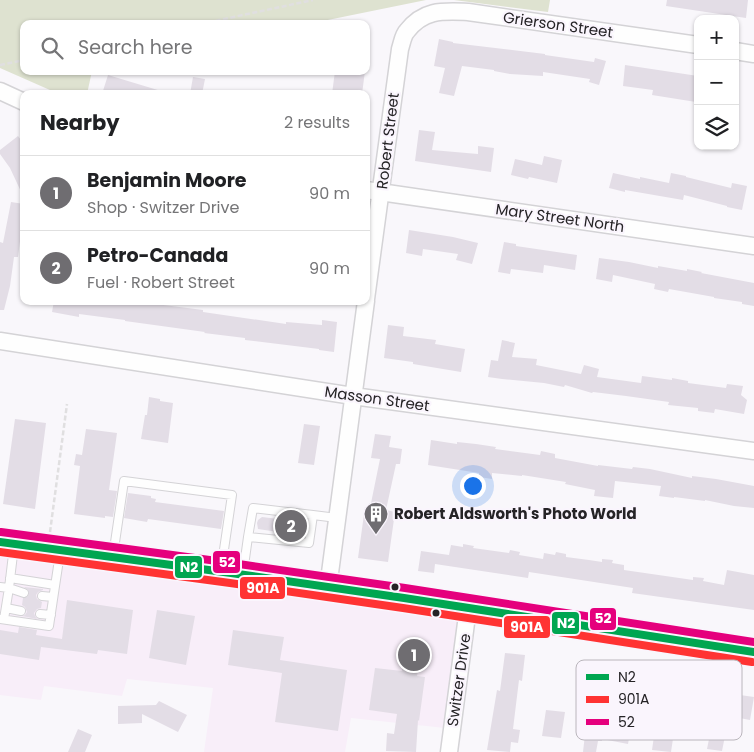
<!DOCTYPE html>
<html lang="en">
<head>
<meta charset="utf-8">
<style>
	body { margin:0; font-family:Poppins,sans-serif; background:#f6f6f6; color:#202124 }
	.controls { position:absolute; right:15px; top:15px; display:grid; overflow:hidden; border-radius:10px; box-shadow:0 1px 4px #0004 }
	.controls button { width:45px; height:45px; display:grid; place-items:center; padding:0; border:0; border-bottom:1px solid #e0e0e0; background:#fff; color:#202124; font:25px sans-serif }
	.you { position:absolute; left:472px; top:485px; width:18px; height:18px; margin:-12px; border:4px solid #fff; border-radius:50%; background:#1a73e8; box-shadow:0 0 0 8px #1a73e833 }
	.badge { display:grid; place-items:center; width:32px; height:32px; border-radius:50%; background:#6f6d71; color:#fff; font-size:16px; font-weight:700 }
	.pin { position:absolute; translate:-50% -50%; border:2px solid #fff; box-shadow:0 1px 5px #0006 }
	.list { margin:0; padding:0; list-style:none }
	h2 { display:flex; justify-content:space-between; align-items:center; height:65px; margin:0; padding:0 20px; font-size:21px }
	h2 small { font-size:16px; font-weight:400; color:#757577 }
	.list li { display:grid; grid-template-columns:32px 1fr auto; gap:15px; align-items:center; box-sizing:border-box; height:75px; padding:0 20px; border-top:1px solid #e0e0e0 }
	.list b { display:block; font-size:19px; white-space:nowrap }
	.list p { margin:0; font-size:16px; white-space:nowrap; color:#757577 }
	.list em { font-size:16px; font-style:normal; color:#757577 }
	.icon { flex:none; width:28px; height:28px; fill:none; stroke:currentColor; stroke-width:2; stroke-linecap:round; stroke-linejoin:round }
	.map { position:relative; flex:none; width:754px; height:752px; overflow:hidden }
	.search { position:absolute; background:#fff; box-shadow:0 1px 4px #0004; left:20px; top:20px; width:350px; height:55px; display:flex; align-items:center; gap:12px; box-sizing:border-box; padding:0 18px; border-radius:10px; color:#757577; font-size:19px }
	.panel { position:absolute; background:#fff; box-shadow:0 1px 4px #0004; left:20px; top:90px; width:350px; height:215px; border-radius:10px }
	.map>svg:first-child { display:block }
	.commercial { fill:#f8eef9 }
	.green { fill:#dee2d0 }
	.building { fill:#e3dde6 }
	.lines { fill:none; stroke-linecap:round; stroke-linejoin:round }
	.service-casing { stroke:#d4d3d6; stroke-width:10 }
	.minor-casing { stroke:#d4d3d6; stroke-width:19 }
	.secondary-casing { stroke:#d4d3d6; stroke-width:25 }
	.path { stroke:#e0dfe0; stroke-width:2.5; stroke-dasharray:5 2.5; stroke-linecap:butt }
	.service { stroke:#fefefe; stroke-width:8 }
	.minor { stroke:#fefefe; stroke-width:16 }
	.secondary { stroke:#fefefe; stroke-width:22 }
	.bus-1-casing { stroke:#faf5fd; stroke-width:11 }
	.bus-2-casing { stroke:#faf5fd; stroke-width:11 }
	.bus-3-casing { stroke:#faf5fd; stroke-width:11 }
	.bus-1 { stroke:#00a651; stroke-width:8 }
	.bus-2 { stroke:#f33; stroke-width:8 }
	.bus-3 { stroke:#e5007d; stroke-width:8 }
	.bus-dot { fill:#252326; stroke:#faf5fd; stroke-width:2 }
	.labels { text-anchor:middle; stroke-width:4.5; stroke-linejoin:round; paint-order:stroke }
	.street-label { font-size:15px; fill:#252326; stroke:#faf5fd }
	.poi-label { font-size:15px; font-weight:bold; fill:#252326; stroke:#faf5fd; text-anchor:start }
	.key { fill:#faf5fd; stroke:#bab6bc; stroke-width:1 }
	.key-label { font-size:14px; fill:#252326 }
	.line-badge { stroke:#faf5fd; stroke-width:2 }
	.badge-label { font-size:14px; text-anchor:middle; font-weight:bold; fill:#fff }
</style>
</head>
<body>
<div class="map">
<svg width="754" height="752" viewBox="0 0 754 752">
	<rect width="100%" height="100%" fill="#f9f7fb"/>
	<path class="commercial" d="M0 542 462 606 445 728 351 718 345 752H204L213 688 127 679 122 696 44 686 41 700 0 695Z"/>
	<path class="green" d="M0 0H426L308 24H24V71H92L87 94H59L0 68Z
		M454 0H550L548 12Z"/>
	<path class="building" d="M667 0H748L746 18 666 6Z
		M439 39 453 42V43L545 54V55L594 62 595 58 606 61 599 85 589 82 590 79 543 72V76L510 74 494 71V70L462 66 454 96 439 93 445 68 434 66Z
		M625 65 698 76V99H696V102L652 95 653 90 623 86Z
		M335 71H365L362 94H332Z
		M108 75 161 91V94H102Z
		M193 77 205 79 202 94H190Z
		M419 130 435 132 432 150 478 154V146L494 148 491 172 415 161Z
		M18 136 24 144V198L10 168 0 154V150Z
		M544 156 562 160 557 183 529 177 528 179 511 175 515 159 542 165Z
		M613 173 640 179V177L669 183 671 173 686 176V177L731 188 732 183 747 186 742 210 727 207V206L684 195 683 200 625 190V192L609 188Z
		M11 202 24 204V226H22L18 257H14L10 286 4 310H0V242L3 243Z
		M409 230 453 237 478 243 472 264 456 260 458 254 423 249 422 256 406 253Z
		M504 242 516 244V246L577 255 575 270 544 265 543 273 511 269 510 274 498 272Z
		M599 258 629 262 658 268V266L687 271V269L702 272 701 273 754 283V306L742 304V302L714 298V297L669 289 668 292 654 289 655 284 613 275 612 282 596 279Z
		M54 301H132L203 310V312L286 324V322L322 325V320L337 322 334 352 319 350V349L245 340V338L204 333 205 332 125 321V320L79 314V317L52 312Z
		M388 325 404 327 403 336 436 340 435 344 465 349 461 372 413 364V362L384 358Z
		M502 340 515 343 512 357 537 359 536 365 581 374 584 365 599 369 597 377 641 383 642 376 672 380V378L688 381V383L726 388 727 384 743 386 741 395 747 400 744 414 715 409 714 413 698 411V408L668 405 669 402 626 396 593 392 592 393 565 385 564 387 544 383 502 379 488 377 491 360 498 361Z
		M149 397 160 399V401L173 403 168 443 141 439 145 415H147Z
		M15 419 46 423 35 509 3 504Z
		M304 424 320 426 314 465 298 463Z
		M86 429 117 433 109 490 117 491 113 517 105 516V518L74 514 80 466 74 465 76 454 82 455Z
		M375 434 391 436 389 447 402 449 400 464H396L386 510 395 512 388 562 358 558 365 507 370 508 380 459 371 458Z
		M431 440 457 444V442L476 444 496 447 495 449 540 455 541 451 555 454V458L598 466V465L632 469 633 467 650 469 692 478V476L716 479 754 486V508L734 506 705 500V501L674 497V498L659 496 661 486 615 481 613 498 594 496 595 490 565 484 566 482 522 475V476L492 473V479L479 477V473L428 465Z
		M128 493 151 496V498L156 499 155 502 224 511 221 529 148 519 147 522 124 518Z
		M262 517 303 522 306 525 305 533 298 535 258 529 257 523 258 520Z
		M463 544 474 546 473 548 509 553 510 550 520 552 519 555 543 559 544 553 555 555 556 552 566 554V557L589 560 602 562V559L613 560 612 563 624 565V570L693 580V577L704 578 703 581 724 585 727 570 754 575V610L632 593 633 588 529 572 528 578 435 564 434 573 418 571 421 551 449 555 451 545 463 547Z
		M24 587 43 589V590L38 592 36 595 37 599 42 602 41 608 37 609 34 613 35 616 37 619 22 616 25 615 27 612 25 607 22 605 23 598 27 597 29 594 28 590Z
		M67 600 133 610 127 654 98 650 97 654 41 647 39 660 0 654V630L18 633 19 627 37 630 36 635 62 639Z
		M157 610 195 616 186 665 149 658Z
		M233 630 284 637 280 660 347 670 338 731 275 722 282 673 228 665Z
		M405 649 421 651 417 676 425 677 419 721 418 720 416 752 386 751 387 733 394 734 397 714 369 710 375 668 402 671Z
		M505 653 525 655 522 681 519 680 513 729 520 730 518 743 511 742 510 752 487 750 497 690 500 691Z
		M713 690 740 697V695L754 697 750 720 729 716 722 751 707 749 715 709 712 708Z
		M159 701 187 715 178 732 142 714V723L118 724V706L156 705Z
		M546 710 565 712 561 738 542 736Z
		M587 717 632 722 628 744 602 739V741H598L596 752H583Z
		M78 729 92 735 85 752H68Z
		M655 729 674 732 671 752 652 750Z"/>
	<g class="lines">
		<defs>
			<path id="service" d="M248 537 253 508 313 515
				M113 556 124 481 232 495 221 570
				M243 573 248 537 309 543 313 515 337 518
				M10 578 55 585
				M0 587 9 588 14 546
				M42 596 53 597
				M6 608 21 611
				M40 614 51 615
				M0 619 49 626 60 553
				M4 619 9 588 24 593"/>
			<path id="minor" d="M735 51 754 54
				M0 91 24 102
				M366 190 754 246
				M366 299 400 49C402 43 403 35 407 31 424 9 443 11 468 12L698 45
				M0 341 353 396 754 451
				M328 588 366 301
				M449 752 468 608"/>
			<path id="secondary" d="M0 542 231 573 404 598 754 652"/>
		</defs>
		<use href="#service" class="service-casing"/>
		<use href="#minor" class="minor-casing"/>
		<use href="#secondary" class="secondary-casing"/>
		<path class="path" d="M201 24 313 0
			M0 65 24 60
			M50 532 67 404"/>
		<use href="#service" class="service"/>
		<use href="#minor" class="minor"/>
		<use href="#secondary" class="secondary"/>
		<defs>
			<path id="bus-1" d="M0 542 231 573 404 598 754 652"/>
			<path id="bus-2" d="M0 552 230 583 403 608 752 662"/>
			<path id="bus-3" d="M1 532 232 563 405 588 754 642"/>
		</defs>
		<use href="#bus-1" class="bus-1-casing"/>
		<use href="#bus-2" class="bus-2-casing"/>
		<use href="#bus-3" class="bus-3-casing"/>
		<use href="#bus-1" class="bus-1"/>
		<use href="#bus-2" class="bus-2"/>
		<use href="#bus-3" class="bus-3"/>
	</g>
	<defs>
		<symbol id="building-pin" viewBox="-11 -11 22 30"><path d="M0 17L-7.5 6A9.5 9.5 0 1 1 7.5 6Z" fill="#6f6d71" stroke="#faf5fd"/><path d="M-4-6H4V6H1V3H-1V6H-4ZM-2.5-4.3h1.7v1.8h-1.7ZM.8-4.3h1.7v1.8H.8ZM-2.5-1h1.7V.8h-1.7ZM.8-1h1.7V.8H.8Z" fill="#fff"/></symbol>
	</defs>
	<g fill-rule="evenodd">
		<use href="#building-pin" x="362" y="500" width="28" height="38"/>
	</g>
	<g class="bus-dot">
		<circle cx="395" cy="587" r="4.5"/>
		<circle cx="436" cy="613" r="4.5"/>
	</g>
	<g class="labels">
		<g class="street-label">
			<text transform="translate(558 25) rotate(8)" y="5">Grierson Street</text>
			<text transform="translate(388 141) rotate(-83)" y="5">Robert Street</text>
			<text transform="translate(560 218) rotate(8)" y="5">Mary Street North</text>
			<text transform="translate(377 399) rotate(8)" y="5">Masson Street</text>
			<text transform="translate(459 680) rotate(-82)" y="5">Switzer Drive</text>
		</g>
		<g class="poi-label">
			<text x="394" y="519">Robert Aldsworth's Photo World</text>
		</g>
	</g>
	<rect x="576" y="660" width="166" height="80" rx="8" class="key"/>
	<rect x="586" y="674" width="23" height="6" fill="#00a651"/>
	<rect x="586" y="696" width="23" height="7" fill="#f33"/>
	<rect x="586" y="719" width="23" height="6" fill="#e5007d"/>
	<g class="key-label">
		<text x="618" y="682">N2</text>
		<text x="618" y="704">901A</text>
		<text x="618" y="727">52</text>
	</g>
	<g class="line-badge">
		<rect x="212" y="550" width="29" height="24" rx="5" fill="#e5007d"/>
		<rect x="174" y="555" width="29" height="24" rx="5" fill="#00a651"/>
		<rect x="239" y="576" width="47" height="24" rx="5" fill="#f33"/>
		<rect x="589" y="607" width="28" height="24" rx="5" fill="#e5007d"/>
		<rect x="551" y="611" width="29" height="24" rx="5" fill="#00a651"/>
		<rect x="503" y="615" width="48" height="24" rx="5" fill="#f33"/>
	</g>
	<g class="badge-label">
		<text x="227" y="567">52</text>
		<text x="189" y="572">N2</text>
		<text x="263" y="593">901A</text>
		<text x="603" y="623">52</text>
		<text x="566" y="628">N2</text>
		<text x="527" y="632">901A</text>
	</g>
</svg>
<div class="controls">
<button>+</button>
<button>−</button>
<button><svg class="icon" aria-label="layers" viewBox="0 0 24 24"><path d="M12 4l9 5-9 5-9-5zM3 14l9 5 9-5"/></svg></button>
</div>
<div class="you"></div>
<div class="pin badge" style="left:414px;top:655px">1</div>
<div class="pin badge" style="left:291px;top:526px">2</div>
<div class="search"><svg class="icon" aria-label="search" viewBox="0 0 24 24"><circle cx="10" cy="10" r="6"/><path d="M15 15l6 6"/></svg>Search here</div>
<section class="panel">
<h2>Nearby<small>2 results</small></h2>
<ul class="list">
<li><span class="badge">1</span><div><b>Benjamin Moore</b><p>Shop · Switzer Drive</p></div><em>90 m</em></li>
<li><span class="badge">2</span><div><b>Petro-Canada</b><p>Fuel · Robert Street</p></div><em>90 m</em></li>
</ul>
</section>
</div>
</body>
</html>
